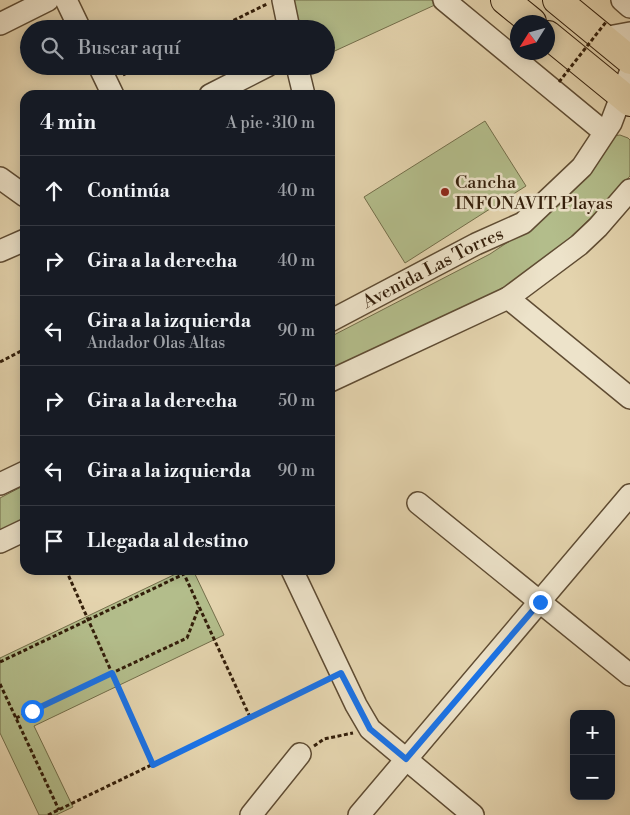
<!DOCTYPE html>
<html lang="es">
<head>
<meta charset="utf-8">
<style>
	body { margin:0; font-family:"Libre Bodoni",serif; background:#20242c; color:#f1f3f6 }
	.controls { position:absolute; right:15px; bottom:15px; display:grid; overflow:hidden; border-radius:10px; box-shadow:0 2px 12px #0003 }
	.controls button { width:45px; height:45px; display:grid; place-items:center; padding:0; border:0; border-bottom:1px solid #363941; background:#171b24; color:#f1f3f6; font:25px sans-serif }
	.compass { position:absolute; left:510px; top:15px; width:45px; height:45px; border-radius:50%; background:#171b24; box-shadow:0 2px 12px #0003; rotate:233deg }
	.stop { position:absolute; width:15px; height:15px; margin:-11px; border:4px solid #1a73e8; border-radius:50%; background:#fff }
	.stop.end { background:#1a73e8; border-color:#fff; box-shadow:0 1px 5px #0008 }
	.list { margin:0; padding:0; list-style:none }
	h2 { display:flex; justify-content:space-between; align-items:center; height:65px; margin:0; padding:0 20px; font-size:21px }
	h2 small { font-size:16px; font-weight:400; color:#9ea1a6 }
	.list li { display:grid; grid-template-columns:32px 1fr auto; gap:15px; align-items:center; box-sizing:border-box; height:70px; padding:0 20px; border-top:1px solid #363941 }
	.list b { display:block; font-size:19px; white-space:nowrap }
	.list p { margin:0; font-size:16px; white-space:nowrap; color:#9ea1a6 }
	.list em { font-size:16px; font-style:normal; color:#9ea1a6 }
	.icon { flex:none; width:28px; height:28px; fill:none; stroke:currentColor; stroke-width:2; stroke-linecap:round; stroke-linejoin:round }
	.map { position:relative; flex:none; width:630px; height:815px; overflow:hidden }
	.search { position:absolute; background:#171b24; box-shadow:0 2px 12px #0003; left:20px; top:20px; width:315px; height:55px; display:flex; align-items:center; gap:12px; box-sizing:border-box; padding:0 18px; border-radius:28px; color:#9ea1a6; font-size:19px }
	.panel { position:absolute; background:#171b24; box-shadow:0 2px 12px #0003; left:20px; top:90px; width:315px; height:485px; border-radius:15px }
	.map>svg:first-child { display:block }
	.green { fill:#b3bd8b; stroke:#736e4a }
	.lines { fill:none; stroke-linecap:round; stroke-linejoin:round }
	.minor-casing { stroke:#5f4c33; stroke-width:24 }
	.major-casing { stroke:#331e0a; stroke-width:30 }
	.path { stroke:#331e0a; stroke-width:3; stroke-dasharray:4 2.5; stroke-linecap:butt }
	.minor { stroke:#ede3ca; stroke-width:21 }
	.major { stroke:#e4d4ae; stroke-width:28 }
	.path-bridge { stroke:#331e0a; stroke-width:3; stroke-dasharray:4 2.5; stroke-linecap:butt }
	.route { stroke:#1a73e8; stroke-width:6 }
	.poi-dot { fill:#8f2418; stroke:#ede3ca; stroke-width:2 }
	.labels { text-anchor:middle; stroke-width:5; stroke-linejoin:round; paint-order:stroke }
	.poi-label { font-size:18px; fill:#331e0a; stroke:#ede3ca; text-anchor:start }
	.street-label { font-size:18px; fill:#331e0a; stroke:#ede3ca }
</style>
</head>
<body>
<div class="map">
<svg width="630" height="815" viewBox="0 0 630 815">
	<rect width="100%" height="100%" fill="#e4d4ae"/>
	<filter id="stains"><feTurbulence type="fractalNoise" baseFrequency=".004" numOctaves="4"/><feColorMatrix values="0 0 0 0 .2 0 0 0 0 .09 0 0 0 0 .02 0 0 0 .5 -.17"/></filter>
	<radialGradient id="worn" r=".72"><stop offset=".6" stop-color="#630" stop-opacity="0"/><stop offset="1" stop-color="#630" stop-opacity=".3"/></radialGradient>
	<path class="green" d="M293 0H431L437 4 326 55V29H299Z
		M485 121 526 186 405 263 364 197Z
		M620 135 628 138 630 140V176L603 206 530 276 330 382V337L490 254 526 230 612 136Z
		M25 485V521L0 534V498Z
		M184 570H193L224 635 34 726 73 807 56 815H39L0 733V658Z"/>
	<g class="lines">
		<defs>
			<g id="minor">
				<path d="M66 0 80 29"/>
				<path d="M283 0 289 29"/>
				<path d="M444 0 604 132"/>
				<path d="M622 0 630 7"/>
				<path d="M0 24 48 0"/>
				<path d="M603 38 630 33"/>
				<path d="M99 66 113 95"/>
				<path d="M297 66 304 95"/>
				<path d="M210 95 267 66"/>
				<path d="M0 178 25 196"/>
				<path d="M0 251 25 240"/>
				<path d="M508 298 630 398"/>
				<path id="s1" d="M330 321 476 244 523 223 582 167 611 123 630 73"/>
				<path d="M330 381 508 298 579 245 598 227 630 190"/>
				<path d="M0 484 25 472"/>
				<path d="M418 503 630 675"/>
				<path d="M0 542 25 530"/>
				<path d="M292 570 356 705 370 729 473 815"/>
				<path d="M251 815 300 754"/>
				<path d="M359 815 630 495"/>
			</g>
			<path id="major" d="M505 0 532 22
				M557 0 630 60
				M548 35 630 102"/>
		</defs>
		<use href="#minor" class="minor-casing"/>
		<use href="#major" class="major-casing"/>
		<path class="path" d="M216 29 267 4
			M123 75 140 66
			M0 362 25 349
			M66 570 153 765
			M0 662 184 574 250 717
			M0 684 59 810
			M16 718 187 638 199 607
			M314 746 324 739 353 733
			M48 815 325 681"/>
		<use href="#minor" class="minor"/>
		<use href="#major" class="major"/>
		<path class="path-bridge" d="M559 82 606 22"/>
	</g>
	<g class="lines">
		<path class="route" d="M32 711 112 673 153 765 341 673 370 729 406 759 540 602"/>
	</g>
	<circle class="poi-dot" cx="445" cy="192" r="5"/>
	<g class="labels">
		<g class="poi-label">
			<text x="455" y="188">Cancha<tspan x="455" dy="21">INFONAVIT Playas</tspan></text>
		</g>
		<g class="street-label">
			<text dy="6" stroke="none"><textPath href="#s1" startOffset="116">Avenida Las Torres</textPath></text>
		</g>
	</g>
	<rect width="100%" height="100%" filter="url(#stains)"/>
	<rect width="100%" height="100%" fill="url(#worn)"/>
</svg>
<div class="controls">
<button>+</button>
<button>−</button>
</div>
<svg class="compass" viewBox="-18 -18 36 36"><path d="M0-13l5 13h-10z" fill="#e53935"/><path d="M0 13l5-13h-10z" fill="#9ea1a6"/></svg>
<div class="stop" style="left:32px;top:711px"></div>
<div class="stop end" style="left:540px;top:602px"></div>
<div class="search"><svg class="icon" aria-label="search" viewBox="0 0 24 24"><circle cx="10" cy="10" r="6"/><path d="M15 15l6 6"/></svg>Buscar aquí</div>
<section class="panel">
<h2>4 min<small>A pie · 310 m</small></h2>
<ul class="list">
<li><svg class="icon" aria-label="ahead" viewBox="0 0 24 24"><path d="M12 20V5M6 11l6-6 6 6"/></svg><div><b>Continúa</b></div><em>40 m</em></li>
<li><svg class="icon" aria-label="right" viewBox="0 0 24 24"><path d="M7 20v-9h11M14 6l5 5-5 5"/></svg><div><b>Gira a la derecha</b></div><em>40 m</em></li>
<li><svg class="icon" aria-label="left" viewBox="0 0 24 24"><path d="M17 20v-9H6M10 6l-5 5 5 5"/></svg><div><b>Gira a la izquierda</b><p>Andador Olas Altas</p></div><em>90 m</em></li>
<li><svg class="icon" aria-label="right" viewBox="0 0 24 24"><path d="M7 20v-9h11M14 6l5 5-5 5"/></svg><div><b>Gira a la derecha</b></div><em>50 m</em></li>
<li><svg class="icon" aria-label="left" viewBox="0 0 24 24"><path d="M17 20v-9H6M10 6l-5 5 5 5"/></svg><div><b>Gira a la izquierda</b></div><em>90 m</em></li>
<li><svg class="icon" aria-label="arrive" viewBox="0 0 24 24"><path d="M6 21V4h12l-3 4 3 4H6"/></svg><div><b>Llegada al destino</b></div></li>
</ul>
</section>
</div>
</body>
</html>
